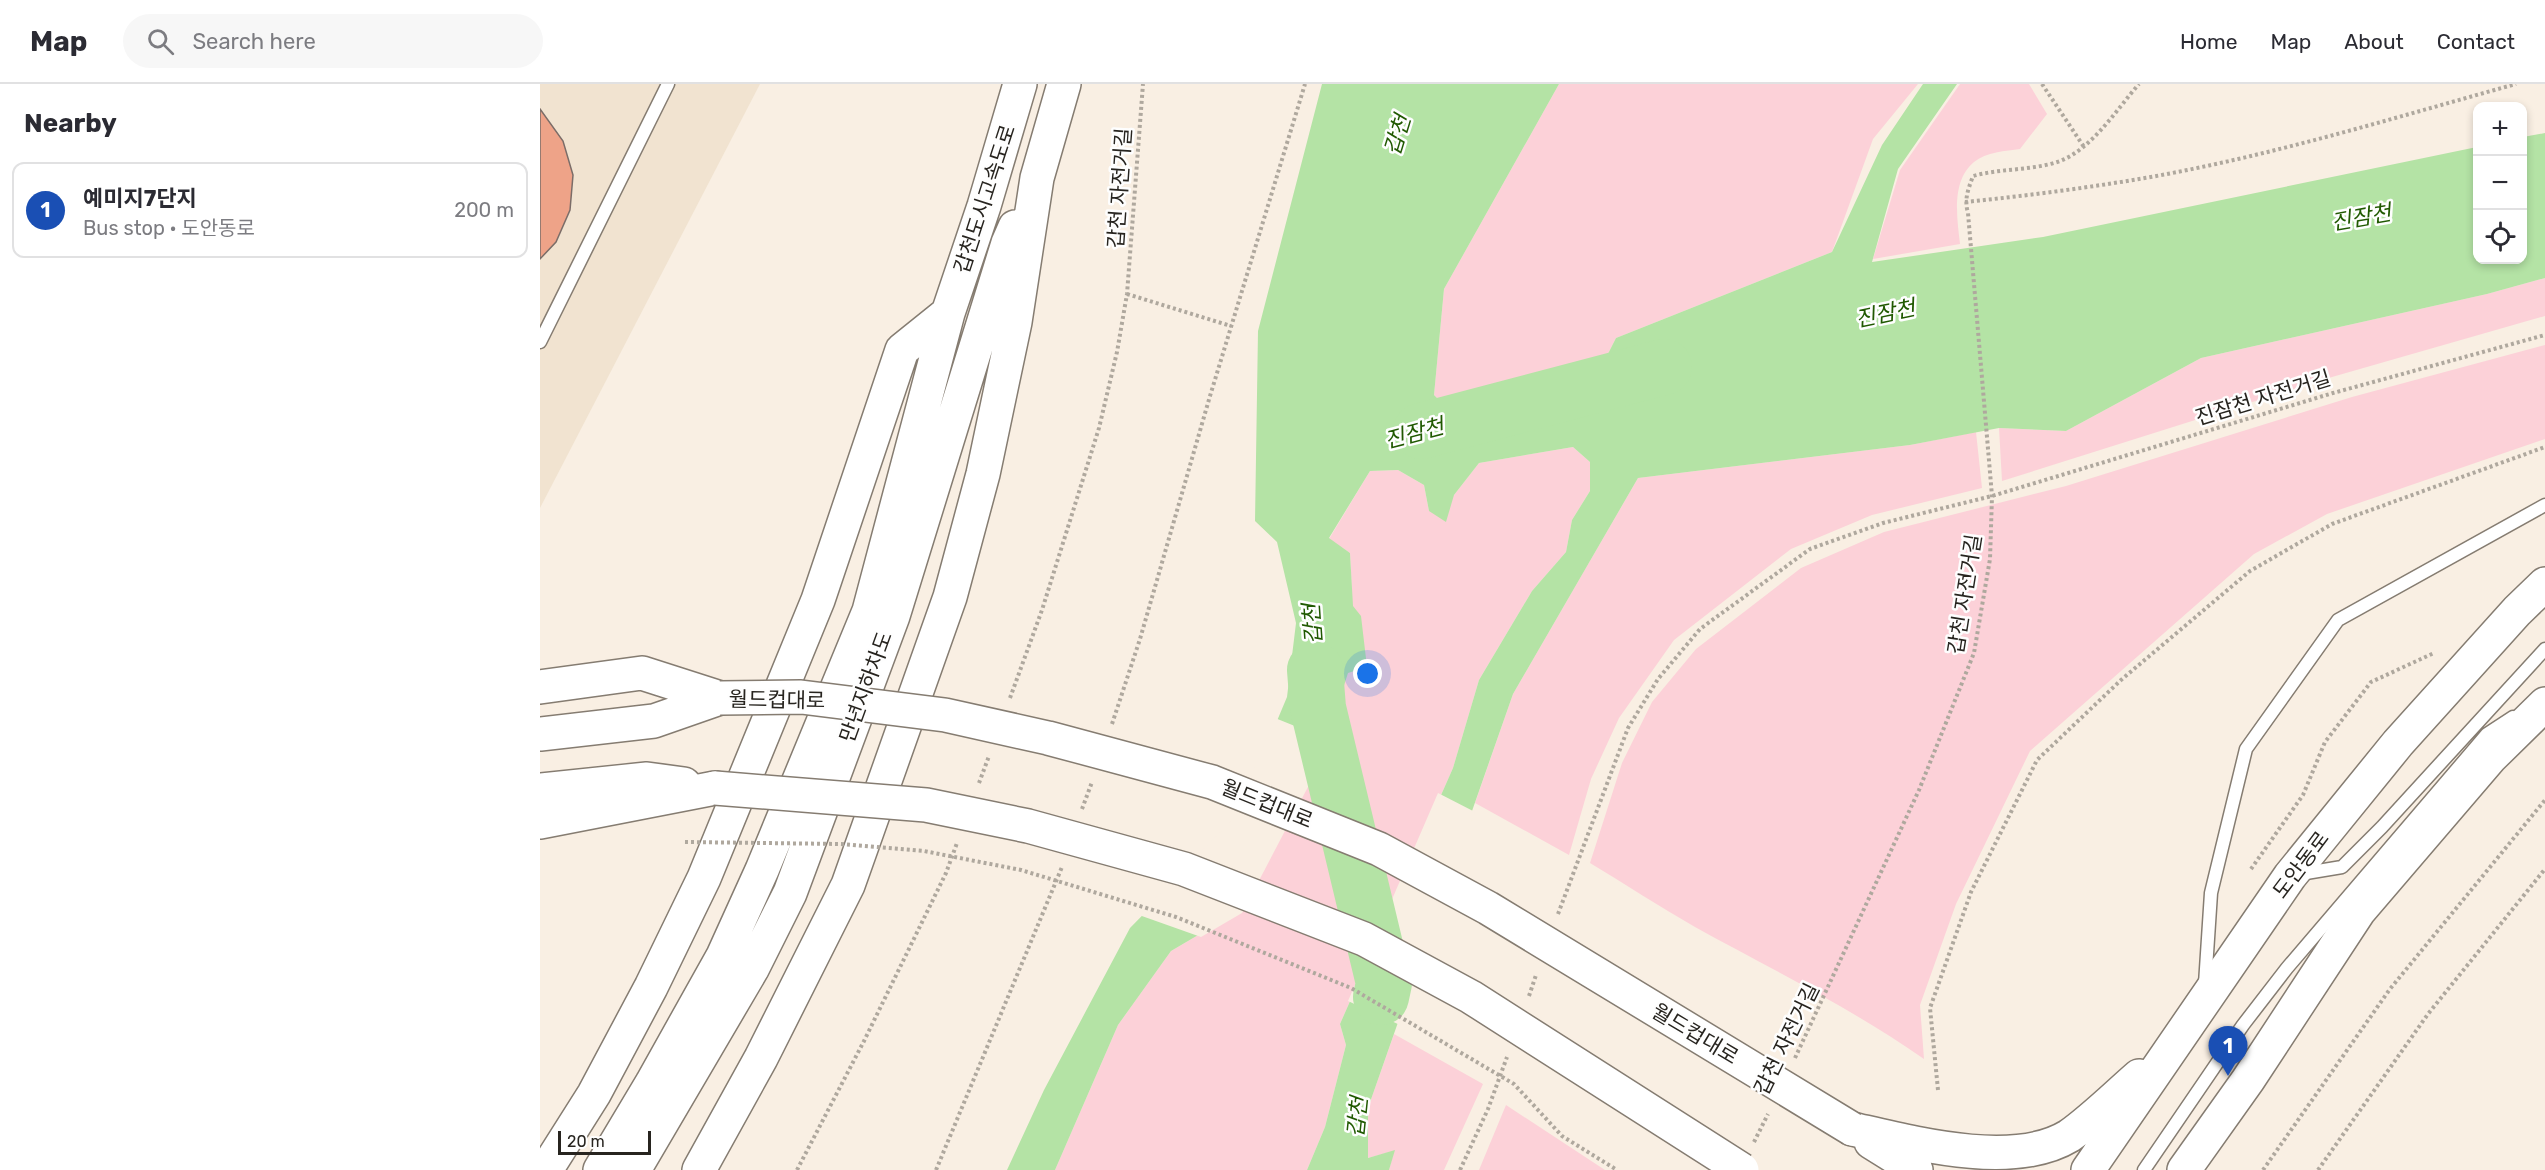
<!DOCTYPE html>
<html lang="en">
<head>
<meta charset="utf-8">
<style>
	body { margin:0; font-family:Rubik,"Noto Sans KR",sans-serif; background:#f7f7f7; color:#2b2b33 }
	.controls { position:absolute; right:18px; top:18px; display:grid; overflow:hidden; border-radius:12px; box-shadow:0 3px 9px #0003 }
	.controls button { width:54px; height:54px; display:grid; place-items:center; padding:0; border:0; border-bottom:2px solid #e1e1e2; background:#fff; color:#2b2b33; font:30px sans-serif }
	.scale { position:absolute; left:18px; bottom:15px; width:93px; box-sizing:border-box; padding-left:6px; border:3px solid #27241f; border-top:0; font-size:16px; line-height:21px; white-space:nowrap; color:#27241f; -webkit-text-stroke:4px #fefefe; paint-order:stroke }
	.you { position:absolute; left:828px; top:590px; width:21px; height:21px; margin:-15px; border:4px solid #fff; border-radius:50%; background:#1a73e8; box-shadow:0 0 0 9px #1a73e833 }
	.badge { display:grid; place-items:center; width:39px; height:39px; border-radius:50%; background:#0f766e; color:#fff; font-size:20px; font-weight:700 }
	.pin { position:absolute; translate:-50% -50px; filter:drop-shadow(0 2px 3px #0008) }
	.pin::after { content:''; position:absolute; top:32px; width:21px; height:18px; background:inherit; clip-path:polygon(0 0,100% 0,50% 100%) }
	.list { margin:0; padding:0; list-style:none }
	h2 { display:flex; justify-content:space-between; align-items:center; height:78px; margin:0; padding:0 24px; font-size:26px }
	h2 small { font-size:20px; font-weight:400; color:#7c7c81 }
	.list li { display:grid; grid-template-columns:39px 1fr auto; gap:18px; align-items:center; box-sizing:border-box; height:96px; margin:0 12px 12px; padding:0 12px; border:2px solid #e1e1e2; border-radius:12px }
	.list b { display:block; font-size:22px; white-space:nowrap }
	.list p { margin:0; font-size:20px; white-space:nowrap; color:#7c7c81 }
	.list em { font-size:20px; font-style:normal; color:#7c7c81 }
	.icon { flex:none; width:33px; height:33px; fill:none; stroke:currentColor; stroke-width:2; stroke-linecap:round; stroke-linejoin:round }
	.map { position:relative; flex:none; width:2005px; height:1086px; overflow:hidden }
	header { display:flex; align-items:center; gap:36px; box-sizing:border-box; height:84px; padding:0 30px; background:#fff; border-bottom:2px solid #e1e1e2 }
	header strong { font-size:28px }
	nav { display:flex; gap:33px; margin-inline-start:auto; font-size:21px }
	.search { width:420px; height:54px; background:#f7f7f7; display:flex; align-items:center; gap:15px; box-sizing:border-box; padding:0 21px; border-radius:33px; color:#7c7c81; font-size:22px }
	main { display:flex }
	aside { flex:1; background:#fff }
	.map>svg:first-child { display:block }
	.built { fill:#f1e3d0 }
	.green { fill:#fcd1d8 }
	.water { fill:#b4e3a5 }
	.pier { fill:#f9efe3 }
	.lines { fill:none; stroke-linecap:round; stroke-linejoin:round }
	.river { stroke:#b4e3a5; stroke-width:56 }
	.building { fill:#eea388; stroke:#7b6d68; stroke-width:1.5 }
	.lane-casing { stroke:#857c71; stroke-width:15 }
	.secondary-casing { stroke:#857c71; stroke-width:36 }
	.primary-casing { stroke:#857c71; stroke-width:36 }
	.path { stroke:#afa89e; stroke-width:4; stroke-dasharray:3 3; stroke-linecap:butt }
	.lane { stroke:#fff; stroke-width:12 }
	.secondary { stroke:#fff; stroke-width:33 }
	.primary { stroke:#fff; stroke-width:33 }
	.secondary-bridge-casing { stroke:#857c71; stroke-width:36; stroke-linecap:butt }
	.path-bridge { stroke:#afa89e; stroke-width:4; stroke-dasharray:3 3; stroke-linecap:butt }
	.secondary-bridge { stroke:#fff; stroke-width:33 }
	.labels { text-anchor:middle; stroke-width:5; stroke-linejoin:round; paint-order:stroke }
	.street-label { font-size:21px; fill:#27241f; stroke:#fefefe }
	.water-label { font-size:22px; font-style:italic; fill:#205901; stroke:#fefefe }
</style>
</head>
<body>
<header>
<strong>Map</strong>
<div class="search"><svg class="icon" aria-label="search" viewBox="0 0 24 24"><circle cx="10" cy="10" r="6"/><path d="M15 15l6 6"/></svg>Search here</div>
<nav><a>Home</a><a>Map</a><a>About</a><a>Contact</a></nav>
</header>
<main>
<aside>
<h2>Nearby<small></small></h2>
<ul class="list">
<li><span class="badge" style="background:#1a4fb4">1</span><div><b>예미지7단지</b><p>Bus stop · 도안동로</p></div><em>200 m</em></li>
</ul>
</aside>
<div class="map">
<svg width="2005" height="1086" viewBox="0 0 2005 1086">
	<rect width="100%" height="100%" fill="#f9efe3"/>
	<path class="built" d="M0 0H220L0 424Z"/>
	<path class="green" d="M1019 0H1378L1333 55 1292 168 1076 254 1038 329 910 327 894 311 904 205Z
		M1420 0H1489L1507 30 1480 65C1466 67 1446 68 1434 78 1411 97 1417 134 1420 160L1333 175 1360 86Z
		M2005 194V232L1792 293 1462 397 1459 344 1526 347 1661 274 1947 210Z
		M2005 261V355L1787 430 1714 470 1490 667 1416 820 1380 921 1384 975C1311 924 1233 886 1155 843 1120 823 1085 800 1050 779L1082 679 1112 618 1156 565 1261 484 1344 448 1526 402 1812 313Z
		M1436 348 1442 404 1332 431 1251 465 1134 556 1079 634 1051 695 1029 771 935 719 973 610 1098 394 1370 361Z
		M1033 363 1050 378V407L1032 436 1026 468 992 507 939 596 913 684 800 940 806 961 785 1043 767 1086H515L578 941 631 867 699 827 800 614C814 567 813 518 810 469L789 455 830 387 858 386 884 401 889 427 914 411 939 379Z
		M854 950 943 1000 904 1086H849L854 1067 828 1074V1024Z
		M966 1021 1065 1086H939Z"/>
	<path class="water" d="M782 0H1019L904 205 894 311 910 327 1038 329 1076 254 1292 168 1342 61 1383 0H1417L1358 85 1332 178 1503 153 1937 63 1938 176H1982L1983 53 2005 49V194L1947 210 1661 274 1526 347 1459 344 1370 361 1098 394 973 610 828 1024V1074L855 1066 849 1086H767L785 1043 806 961 800 940 913 684 939 596 992 507 1026 468 1032 436 1050 407V378L1033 363 939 379 914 411 906 438 889 427 884 401 858 386 830 387 789 454 810 469 813 522 821 532 827 583 808 589 800 614 796 643 699 827 631 867 578 941 515 1086H467L504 1006 590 844 695 737 747 613 756 539 737 458 715 437 718 247Z"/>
	<path class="pier" d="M735 634 792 657 702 829 661 853 599 831 693 735Z
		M898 709 935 728 860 941 808 917Z"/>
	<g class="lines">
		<path class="river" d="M881 347 1124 283
			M775 586 778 624 844 899 841 913"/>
	</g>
	<path class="building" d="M0 25 23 57 33 91 30 126 16 158 0 175Z"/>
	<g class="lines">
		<defs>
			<path id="lane" d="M0 258 128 0
				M1760 790 1802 783 1842 743 2005 565
				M1665 900 1671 809 1706 665 1798 536 2005 421
				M1604 1086 1703 941 1747 884 1947 650 1973 633"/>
			<path id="secondary" d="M0 603 102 589 180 614
				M0 650 114 637 180 614
				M0 706 107 695 144 700
				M0 738 175 704
				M1312 1045C1373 1059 1473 1086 1529 1052 1553 1035 1576 1012 1599 992
				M1331 1058 1376 1086
				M1548 1086 1750 792 1858 659 1977 527 2005 500
				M1644 1086 1708 996 1819 827 1950 674 2005 620"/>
			<path id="primary" d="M6 1086 54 1010 111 903 164 794 278 516 362 266 408 229
				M60 1086 112 999 183 872 222 786 329 527 408 229 444 122 480 0
				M94 1086 212 885 250 809 353 532 468 159 475 143
				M159 1086 221 974 308 801 410 513 443 390 475 238 497 94 524 0"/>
		</defs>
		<use href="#lane" class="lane-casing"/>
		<use href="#secondary" class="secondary-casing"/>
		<use href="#primary" class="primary-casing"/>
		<path class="path" d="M1502 0 1544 63
			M1425 118C1485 112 1546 104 1605 94 1731 72 1853 34 1976 0
			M587 210 691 242
			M470 614 502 526 559 344 577 268 587 210 603 0
			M572 640 600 555 670 312 765 0
			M439 699 449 672
			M542 725 552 698
			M1711 785 1763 711 1785 658 1831 598 1894 569
			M1018 830 1088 644 1118 595 1160 545 1270 465 1343 439 1452 412 1793 309 2005 251
			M989 912 996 891
			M1255 974 1379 706 1434 569 1450 475 1452 412 1428 129C1424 115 1428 106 1433 92 1461 84 1492 87 1520 77 1553 64 1576 26 1599 0
			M1398 1006 1390 924 1431 808 1497 676 1581 596 1710 487 1792 440 2005 363
			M1214 1058 1228 1030
			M257 1086 324 957 406 789 417 759
			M396 1086 522 783
			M920 1086 948 1025 967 973
			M1723 1086 1850 905 2005 716
			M1778 1086 1888 930 2005 785"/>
		<use href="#lane" class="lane"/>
		<use href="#secondary" class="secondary"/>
		<use href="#primary" class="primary"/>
		<defs>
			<path id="secondary-bridge" d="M180 614 261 613 405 631 508 654 672 698 839 765 948 824 1312 1045
				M175 704 386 721 488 742 644 785 824 855 931 913 1202 1086"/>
		</defs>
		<use href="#secondary-bridge" class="secondary-bridge-casing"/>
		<path class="path-bridge" d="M145 758 301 760 384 767 481 786 636 833 811 904 974 1000 1022 1052 1077 1086"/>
		<use href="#secondary-bridge" class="secondary-bridge"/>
	</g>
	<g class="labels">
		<g class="street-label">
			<text transform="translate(580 104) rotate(-86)" y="7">갑천 자전거길</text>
			<text transform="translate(445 115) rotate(-72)" y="7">갑천도시고속도로</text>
			<text transform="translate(1723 314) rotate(-17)" y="7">진잠천 자전거길</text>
			<text transform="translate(1425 510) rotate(-81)" y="7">갑천 자전거길</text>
			<text transform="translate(326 603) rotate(-70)" y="7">만년지하차도</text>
			<text transform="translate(237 616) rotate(1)" y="7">월드컵대로</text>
			<text transform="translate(727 720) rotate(22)" y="7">월드컵대로</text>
			<text transform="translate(1761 781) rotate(-53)" y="7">도안동로</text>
			<text transform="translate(1155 950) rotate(31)" y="7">월드컵대로</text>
			<text transform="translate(1247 955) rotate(-64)" y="7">갑천 자전거길</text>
		</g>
		<g class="water-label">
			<text transform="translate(857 51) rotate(-73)" y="8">갑천</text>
			<text transform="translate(1821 133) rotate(-10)" y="8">진잠천</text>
			<text transform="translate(1345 229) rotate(-12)" y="8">진잠천</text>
			<text transform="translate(874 349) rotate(-15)" y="8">진잠천</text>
			<text transform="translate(772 540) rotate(-94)" y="8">갑천</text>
			<text transform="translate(817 1033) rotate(-84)" y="8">갑천</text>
		</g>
	</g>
</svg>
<div class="controls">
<button>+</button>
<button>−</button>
<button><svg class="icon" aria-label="locate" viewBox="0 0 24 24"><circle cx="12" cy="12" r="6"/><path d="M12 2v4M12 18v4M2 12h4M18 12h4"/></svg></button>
</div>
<div class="scale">20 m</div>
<div class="you"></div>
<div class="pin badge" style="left:1688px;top:992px;background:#1a4fb4">1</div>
</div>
</main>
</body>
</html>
